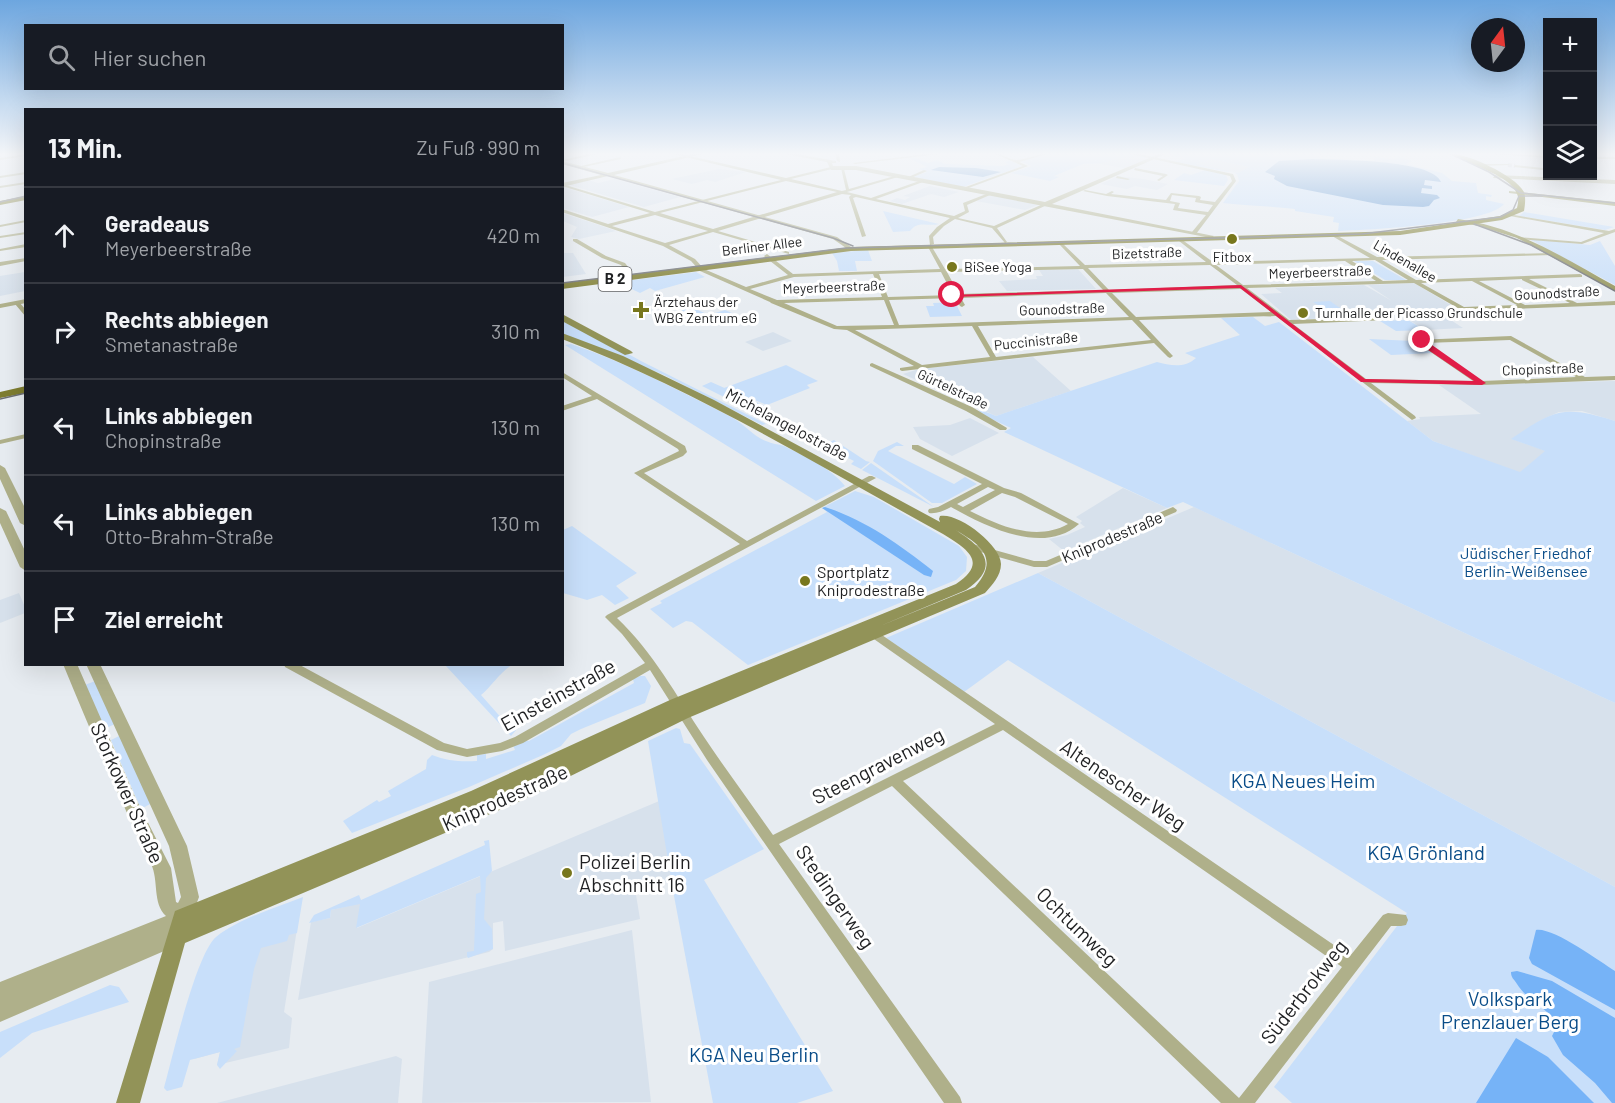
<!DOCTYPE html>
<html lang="de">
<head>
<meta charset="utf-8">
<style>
	body { margin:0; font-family:Barlow,sans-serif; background:#242831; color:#f1f3f6 }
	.controls { position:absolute; right:18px; top:18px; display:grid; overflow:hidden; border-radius:0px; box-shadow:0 6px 24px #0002 }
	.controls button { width:54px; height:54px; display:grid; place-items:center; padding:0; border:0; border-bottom:2px solid #363941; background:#171b24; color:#f1f3f6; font:30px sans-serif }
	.compass { position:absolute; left:1471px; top:18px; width:54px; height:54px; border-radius:50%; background:#171b24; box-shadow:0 6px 24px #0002; rotate:15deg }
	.stop { position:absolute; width:18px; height:18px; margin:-14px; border:4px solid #e11d48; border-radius:50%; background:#fff }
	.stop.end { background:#e11d48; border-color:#fff; box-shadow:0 2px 6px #0008 }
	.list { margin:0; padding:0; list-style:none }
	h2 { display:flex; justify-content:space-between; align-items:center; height:78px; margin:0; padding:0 24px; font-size:26px }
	h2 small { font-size:20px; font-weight:400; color:#9ea1a6 }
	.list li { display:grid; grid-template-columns:39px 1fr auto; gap:18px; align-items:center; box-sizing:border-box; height:96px; padding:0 24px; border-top:2px solid #363941 }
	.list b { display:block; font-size:22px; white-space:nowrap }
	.list p { margin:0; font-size:20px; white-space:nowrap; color:#9ea1a6 }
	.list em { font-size:20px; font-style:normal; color:#9ea1a6 }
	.icon { flex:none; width:33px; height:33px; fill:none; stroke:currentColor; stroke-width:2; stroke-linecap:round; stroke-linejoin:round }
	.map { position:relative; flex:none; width:1615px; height:1103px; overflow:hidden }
	.search { position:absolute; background:#171b24; box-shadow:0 6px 24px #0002; left:24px; top:24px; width:540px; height:66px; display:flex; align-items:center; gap:15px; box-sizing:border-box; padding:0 21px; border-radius:0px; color:#9ea1a6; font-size:22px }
	.panel { position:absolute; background:#171b24; box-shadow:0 6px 24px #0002; left:24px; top:108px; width:540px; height:558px; border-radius:0px }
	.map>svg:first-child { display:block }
	.built { fill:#d7e1ec }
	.green { fill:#c8dffa }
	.forest { fill:#76b3f7 }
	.water { fill:#5490d1 }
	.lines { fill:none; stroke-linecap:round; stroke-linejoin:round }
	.minor-tunnel { stroke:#bfc3c8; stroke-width:4; stroke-dasharray:4 2; stroke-linecap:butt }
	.minor { fill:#afb08a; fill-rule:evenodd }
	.tertiary { fill:#afb08a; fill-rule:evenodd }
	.secondary { fill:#929358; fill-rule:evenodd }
	.primary { fill:#7e7d30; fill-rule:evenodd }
	.tram { stroke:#6d6f73; stroke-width:1.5 }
	.route { fill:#e11d48 }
	.poi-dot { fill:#78771d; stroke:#fff; stroke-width:2 }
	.labels { text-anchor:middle; stroke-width:6; stroke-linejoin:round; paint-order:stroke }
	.far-street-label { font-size:14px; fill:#1f2022; stroke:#fff }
	.far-poi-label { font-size:14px; fill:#1f2022; stroke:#fff; text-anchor:start }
	.shield { fill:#fff; stroke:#626364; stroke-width:1.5 }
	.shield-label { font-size:15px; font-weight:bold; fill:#1f2022 }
	.street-label { font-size:16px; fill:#1f2022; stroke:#fff }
	.park-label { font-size:16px; fill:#094c88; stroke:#fff }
	.poi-label { font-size:16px; fill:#1f2022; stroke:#fff; text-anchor:start }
	.near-street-label { font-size:20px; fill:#1f2022; stroke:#fff }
	.near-park-label { font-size:20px; fill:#094c88; stroke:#fff }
	.near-poi-label { font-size:20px; fill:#1f2022; stroke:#fff; text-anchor:start }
</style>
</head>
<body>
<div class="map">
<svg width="1615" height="1103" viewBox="0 0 1615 1103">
	<rect width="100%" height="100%" fill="#e7ecf1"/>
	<path class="built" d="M1127 156 1147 159 1124 168 1095 163Z
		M1211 159 1250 167 1238 173 1194 165Z
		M719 169 746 172 715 182 707 180 692 184 672 179Z
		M1118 176 1143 179 1168 184 1157 190 1135 186 1127 189 1101 184Z
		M615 179 680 197 644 207 570 185 588 180 598 183Z
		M930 186 959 192 944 197 931 194 902 204 890 201 897 198 905 200 910 197 903 196Z
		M563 187 629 207 592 217 563 208Z
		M990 195 1038 205 1025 210 976 201Z
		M562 213 596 224 616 231 579 239 571 237 577 227 563 221Z
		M562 253H573L586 274 563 277Z
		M1078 269 1096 289 1007 291 999 281 1037 279 1036 276H1043L1039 270Z
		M25 272V291L0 296V276Z
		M1414 283 1461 311 1291 320 1261 294 1282 293 1275 288 1364 285 1392 301 1368 285Z
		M1440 313 1463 328 1425 330 1406 318 1408 314Z
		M773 332 792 341 763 351 745 342Z
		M1033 357 1071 391 996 416 903 374 919 369Z
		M1615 381V421L1582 411 1559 412 1541 420 1512 439 1546 451 1520 473 1433 441 1407 421 1420 419 1419 417 1481 414 1439 385Z
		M970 418 999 433 952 456 920 439 913 427 950 425Z
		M1123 488 1167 508 1064 551 1049 539 1067 535 1085 527 1080 523 1082 521 1076 517Z
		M1194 507 1615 703V887L1038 573Z
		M19 593 25 607V613L0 623V600Z
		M664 799 680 878 635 889 640 919 505 951 503 921 493 923V949L489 952 298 1000 311 922 330 918 331 910 361 903 357 928Z
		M297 929 284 1012 292 1018 289 1048 217 1065 220 1052 194 1059 254 940Z
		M632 930 651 1102 422 1103 429 982Z
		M396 1056 402 1059 398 1103H217Z"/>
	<path class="green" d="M1052 153H1125L1149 158 1127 156 1101 163 1083 164 1054 176 1059 177 1050 181 1011 173 1032 166 1020 161Z
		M1172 153H1320L1326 156V155H1330L1329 153 1334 156C1327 156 1320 154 1314 155L1322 158 1375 161 1373 157 1394 159 1399 157 1412 161 1406 164 1442 173 1452 181 1476 183 1478 193 1492 195 1491 197 1486 196V200L1504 204C1489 224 1367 230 1338 231L1339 223 1333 222 1334 217 1295 211V209C1271 206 1248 206 1223 203L1239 181 1237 174 1233 172 1238 173 1249 167 1211 159 1196 164 1231 172H1228L1175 162 1186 158 1168 155Z
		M909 158H916L928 163 937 160 945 164 1002 166 1010 164 1005 163 1010 160 1022 166 963 187 913 177 927 172 919 169 927 167Z
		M1205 170 1226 175 1228 180 1224 186 1174 180 1184 173 1191 175Z
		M883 211 939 224C928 227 918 220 910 231L893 232Z
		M1524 212 1614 227 1605 230 1519 216Z
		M1529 239 1590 245 1600 241 1615 266V285Z
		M868 250 872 261H855L857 271H839L837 261 832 253Z
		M1354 261H1373L1406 280H1385Z
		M696 272 705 277 655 291 650 288 640 293 617 282Z
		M1330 301 1353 317 1327 318 1314 309 1323 308 1313 302Z
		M955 302 962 316 930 317 926 306H934L933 303Z
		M691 307 709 315 725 310 741 317 711 326 681 310Z
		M1253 317 1265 326 1279 322 1433 441 1520 472 1545 451 1511 439C1555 409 1564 405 1615 421V703L1183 502 1167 508 1004 432 1011 428 976 412 981 410 996 416 1157 362C1171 366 1185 368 1196 358L1185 353 1240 335 1221 318Z
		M563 318 641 361 766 424 762 425 664 375 563 334Z
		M1408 320 1425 330 1396 331 1380 321Z
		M1369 339 1414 341 1433 353 1391 355Z
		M571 344C627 363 680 391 733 418 745 425 753 436 766 441 772 444 778 444 784 446 804 456 831 468 845 486L816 501 565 345Z
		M786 365 818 381 807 385 810 388 767 405 724 388Z
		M711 382 765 406 752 411 702 386Z
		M834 440 866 461 870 462 861 469 851 464 854 461 822 445Z
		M897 442 904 446H896L888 451 954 484 965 477 977 484 942 503H932L873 461 878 451Z
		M871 463 934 507 862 470Z
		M855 491 874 497 959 546 967 557 966 571 956 580 748 665 692 622 686 621 673 628 650 609 662 603 660 601 827 512 822 508Z
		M572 526 637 573 616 586 629 598 615 605 602 595 587 600 563 593V530Z
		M1038 573 1615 887V1103H1292L1274 1087 1407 913 1008 660 964 692 886 638Z
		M445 665H512C500 672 492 686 481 695L511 729H517L511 736Z
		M640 676H645L651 686 645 703 581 729 571 734 561 746 543 755 469 787 352 833 343 821 377 800 379 802 391 796 388 791 426 769 427 760 432 755C447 761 461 762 477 761V755L486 754V759L515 750 513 745 522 740 529 741 634 683 633 679Z
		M95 681 115 724 104 729 85 685Z
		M676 728 680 729 684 743 690 744 764 849 704 880 833 1091 797 1103H713L674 896 648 741Z
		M121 735 152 803 141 809 111 740Z
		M489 840 492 871 486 878 484 919 492 929 493 949 468 958 467 956V952L474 951 476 894 481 892 480 876 356 928 360 904 331 910 330 918 309 923 314 915 359 895 361 900 485 845 484 841Z
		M303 897 297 933 289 935 287 941 261 948 254 969 240 1047 234 1049 237 1051 220 1069 217 1065 220 1052 190 1060 182 1087 167 1091 164 1088C172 1059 196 954 216 937 240 918 275 908 303 897Z
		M110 985 119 987 129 1002 32 1033 0 1058V1032Z"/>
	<path class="forest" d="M825 507C865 520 899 544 933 571L931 577 924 575 822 508Z
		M1536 930C1553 927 1599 961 1615 971V1010L1532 964 1529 958Z
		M1517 971 1552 981 1615 1018V1103H1612L1595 1083 1563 1055 1552 1036 1557 1026C1554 1012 1527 1001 1517 984 1514 979 1511 978 1511 972Z
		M1516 1038 1548 1057 1594 1103H1476Z"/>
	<path class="water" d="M1312 159C1334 160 1433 159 1441 182L1425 180 1424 185 1432 186V189L1422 188 1421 193 1437 195 1440 198 1434 200 1429 206 1423 207 1383 205 1287 186 1274 179 1275 176 1265 172 1279 161Z
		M939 167 976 168 1001 172 983 177 931 170Z"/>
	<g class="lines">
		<path class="minor-tunnel" d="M1508 165 1515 166"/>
		<path class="minor" d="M593 153H602L562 162V160Z
			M669 153H677L786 178 831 167 832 169 791 179 842 191 846 190 841 168 844 169 849 189 898 175V177L847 192 871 198 922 180 923 182 876 199 954 216 965 211 963 203 989 193 990 195 967 205 969 212 958 218 994 226 1043 204 1047 205 997 228 1007 242 1005 243 992 228 955 219 944 226 933 237 934 244 930 245 929 236 937 227 950 218 856 197 853 198 866 236 862 237 849 197 851 195 842 194 718 231 789 252V254L713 232 669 245 695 259 704 269 746 287 788 275 765 257 764 256 767 254 793 274 940 269 928 247 930 246 932 247 945 269 1080 266 1059 244V243L1061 242 1085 265 1206 262 1179 241V240L1181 239 1213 262 1370 258 1332 236V235L1334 234 1377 257 1552 253H1554V255L1382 260 1416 280 1580 274 1582 275V277L1529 279 1577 303 1615 301V305L1463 311 1414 283 1247 288 1289 320 1389 317V319L1387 320 1293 324 1366 379 1473 381 1416 342V340L1511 336 1585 377 1615 376V380L1482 385 1371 383 1415 416 1416 418 1412 420 1276 316 1139 320 1172 355 1173 356 1170 358 1168 357 1154 343 902 371 900 370V368L914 366 847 330 834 329 771 303 770 302 700 271 691 261 663 246 562 212V209L608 224 650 213 562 186V184L655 212 781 180ZM786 181 837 192 713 229 660 213ZM655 215 708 231 665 243 612 226ZM1375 260 1408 280 1383 281 1352 261ZM1345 261 1376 281 1243 285 1216 265ZM1210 265 1237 285 1109 290 1088 268ZM1083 269 1103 290 959 294 947 272ZM941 272 953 295 888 297 879 274ZM873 274 882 297 777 300 750 289 794 277ZM1522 279V280L1570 303 1525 305 1479 281ZM1472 281 1517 305 1464 307 1421 283ZM1241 289 1271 312 1136 317 1112 293ZM1106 293 1129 317 899 325 889 300 955 298 960 306 962 307 965 305 961 298ZM884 300 894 325 837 326 784 303ZM1132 320 1151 340 996 357 978 326ZM972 326 990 357 922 365 855 330ZM1510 340 1576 377 1482 381 1425 343Z
			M835 153H839L840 162 837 161Z
			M934 153H949L855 164 853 163Z
			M993 153C1002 153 1009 160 1017 160 1028 159 1039 153 1051 153L1019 162 1028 166 963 190V188L1023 166Z
			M1126 153H1135L1233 174 1236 181 1196 234H1192V232L1206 215 1173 210 1175 204 1107 196 1083 191 1085 190 1106 194 1112 191 1114 192 1111 194 1166 200 1171 193 1199 196 1201 197 1200 200 1215 202 1232 181 1230 176ZM1172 195 1196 198 1195 202 1213 205 1208 212 1178 208 1180 203 1170 201Z
			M1491 153 1548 156V158L1493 154Z
			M26 154V156L0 160V158Z
			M620 157 621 159 579 168 577 167Z
			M1592 157H1615V159H1592Z
			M1478 164H1508L1510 165 1477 166Z
			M1515 165 1543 168 1548 167V169L1543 170 1514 167Z
			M1135 168 1166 174 1168 175 1159 181 1157 180 1163 176 1134 170Z
			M924 170 927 171 909 179 906 178Z
			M26 172V174L0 178V176Z
			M1117 176 1130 179 1128 180 1116 178Z
			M26 182V184L0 188V186Z
			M1508 214 1609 231 1615 229V232L1582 244 1519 239 1517 238V237L1581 242 1604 233 1510 216Z
			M26 220V222L0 227V225Z
			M26 232V234L0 238V236Z
			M573 239H577L606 256 625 263 632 272 627 273 621 265 602 258 573 241Z
			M26 244V247L0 251V249Z
			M26 258V261L0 266V262Z
			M15 302H19L26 310V317L15 304Z
			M872 363 972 407 1007 428 1006 430H1000L966 411 870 366V364Z
			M562 372 685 446 687 452 683 456 644 473 747 541 869 476H872L876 478 617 618C653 652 676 695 704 737 726 770 750 802 773 835L995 724 871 637 870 635 871 633H879L1350 956 1383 915 1388 913 1406 915 1408 920 1406 925 1401 926H1391L1255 1103H1221L892 786 779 844 960 1097 962 1103H944L707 760 650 670 523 743 502 751 467 757 437 750 285 667 284 664H298L444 743 467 749 500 743 515 737 645 663 622 634 605 617 607 615 740 544 634 473 677 452 679 451 678 449 597 399 562 411V406L592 396 562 377ZM1003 730 1342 967 1239 1098 903 781Z
			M26 434V438L0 444V440Z
			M912 445H918L1004 488 1021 493 1079 524C1043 556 985 526 951 507 944 511 936 514 929 513L928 511 929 509 938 507 982 484 912 449ZM988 487 995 490 963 507 957 504ZM1002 493 1015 497 1068 524C1036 542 1000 526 970 511Z
			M1173 507 1177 510 1176 512 1047 567H1034L970 549 969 547 973 544 1034 561H1046Z"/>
		<path class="tertiary" d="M697 153H707L614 175 837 237 854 249 849 250 833 239 608 176 562 187V183L601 175 562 164V161L608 173Z
			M780 153H792L836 161V163H832L833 166H856L1045 202 1161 153H1168L1052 204 1214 236 1211 238 856 170H831L827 162Z
			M1495 175 1615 180V184L1493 178Z
			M26 299V303L0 308V304Z
			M0 465 5 468 26 510V526L20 523 0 479Z
			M0 508 6 511 26 553V571L20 567 0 523Z
			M63 664H77L136 799 171 868 176 902 178 903 181 897 169 846 86 664H100L187 846 199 897 189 924 179 928 185 930 187 936 185 942 0 1022V1002L10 998 0 1002V982L166 916C152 903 159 880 151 864 119 798 91 732 63 664Z"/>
		<path class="secondary" d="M1509 191 1615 202V206L1509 193Z
			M1458 219C1517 227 1564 258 1615 286V291L1517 238 1479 226 1456 222Z
			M562 314 631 351 633 353 625 355 562 321Z
			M562 333 623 356 714 400 940 522 939 519 940 516C958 512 1001 545 1001 564 1001 576 992 585 985 593L688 718 518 802 185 943 140 1103H116L175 911 471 791 670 700 956 584C989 562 967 549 943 534 819 466 696 390 562 339ZM954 529C981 545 1000 558 975 587L880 626 966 590C1002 566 983 547 954 529Z"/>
		<path class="primary" d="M1448 153C1466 153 1515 175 1524 192 1526 198 1525 205 1524 211L1502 220 1400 235 851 251 562 289V283L851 247 1400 231 1500 216 1517 208C1518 204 1519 198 1517 194 1511 175 1465 163 1448 153Z
			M26 196V200L0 205V201Z
			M26 386V393L0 398V392Z"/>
		<path class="tram" d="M1449 153 1489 172 1521 193 1615 203
			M562 163 833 238 853 246
			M0 202 26 196
			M1474 224 1531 245 1615 291
			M562 283 846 248 1362 234 1500 217 1513 210 1519 196H1542
			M0 399 26 393"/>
	</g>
	<linearGradient id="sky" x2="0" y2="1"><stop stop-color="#6da6df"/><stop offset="0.5" stop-color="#f4f6f9"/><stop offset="1" stop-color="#f4f6f9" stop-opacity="0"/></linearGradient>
	<rect width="1615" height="308" fill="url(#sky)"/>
	<path class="route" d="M1241 285 1365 379 1474 381 1415 341 1422 338 1486 383 1482 385 1361 382 1240 288 952 297 949 295Z"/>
	<g class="poi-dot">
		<circle cx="1232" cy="239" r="6"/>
		<circle cx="952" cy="267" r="6"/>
		<path d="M638 301h6v6h6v6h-6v6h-6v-6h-6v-6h6z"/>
		<circle cx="1303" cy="313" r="6"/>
		<circle cx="805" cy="581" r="6"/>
		<circle cx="567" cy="873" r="6"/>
	</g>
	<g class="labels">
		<g class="far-street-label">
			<text transform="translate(762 246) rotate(-7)" y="5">Berliner Allee</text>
			<text transform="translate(1147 253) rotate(-2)" y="5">Bizetstraße</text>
			<text transform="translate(1405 261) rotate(30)" y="5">Lindenallee</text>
			<text transform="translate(1320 272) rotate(-2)" y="5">Meyerbeerstraße</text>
			<text transform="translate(834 287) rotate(-2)" y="5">Meyerbeerstraße</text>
			<text transform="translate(1557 293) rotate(-3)" y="5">Gounodstraße</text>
			<text transform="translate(1062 309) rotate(-2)" y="5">Gounodstraße</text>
			<text transform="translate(1036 341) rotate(-6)" y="5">Puccinistraße</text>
			<text transform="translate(1543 369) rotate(-2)" y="5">Chopinstraße</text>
			<text transform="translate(953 389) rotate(25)" y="5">Gürtelstraße</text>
		</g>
		<g class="far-poi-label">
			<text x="1232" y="262" text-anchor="middle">Fitbox</text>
			<text x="964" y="272">BiSee Yoga</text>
			<text x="654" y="307">Ärztehaus der<tspan x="654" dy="16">WBG Zentrum eG</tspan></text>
			<text x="1315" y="318">Turnhalle der Picasso Grundschule</text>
		</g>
		<rect class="shield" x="598.5" y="267" width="33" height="24" rx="4.5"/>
		<g class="shield-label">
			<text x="615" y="284">B 2</text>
		</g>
		<g class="street-label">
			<text transform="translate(787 424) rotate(28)" y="6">Michelangelostraße</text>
			<text transform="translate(1112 537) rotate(-23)" y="6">Kniprodestraße</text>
		</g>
		<g class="park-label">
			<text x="1526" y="559">Jüdischer Friedhof<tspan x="1526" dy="18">Berlin-Weißensee</tspan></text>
		</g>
		<g class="poi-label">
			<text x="817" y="578">Sportplatz<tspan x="817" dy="18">Kniprodestraße</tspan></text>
		</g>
		<g class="near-street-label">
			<text transform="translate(558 695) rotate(-29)" y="7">Einsteinstraße</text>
			<text transform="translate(878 766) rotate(-27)" y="7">Steengravenweg</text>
			<text transform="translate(1123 785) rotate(34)" y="7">Altenescher Weg</text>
			<text transform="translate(127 793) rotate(66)" y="7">Storkower Straße</text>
			<text transform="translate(505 798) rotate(-24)" y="7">Kniprodestraße</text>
			<text transform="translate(835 897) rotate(55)" y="7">Stedingerweg</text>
			<text transform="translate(1077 927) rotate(44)" y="7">Ochtumweg</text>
			<text transform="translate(1304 992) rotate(-52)" y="7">Süderbrokweg</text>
		</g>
		<g class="near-park-label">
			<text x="1303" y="788">KGA Neues Heim</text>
			<text x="1426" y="860">KGA Grönland</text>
			<text x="1510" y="1006">Volkspark<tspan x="1510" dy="23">Prenzlauer Berg</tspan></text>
			<text x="754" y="1062">KGA Neu Berlin</text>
		</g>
		<g class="near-poi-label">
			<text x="579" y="869">Polizei Berlin<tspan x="579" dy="23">Abschnitt 16</tspan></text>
		</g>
	</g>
</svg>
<div class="controls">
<button>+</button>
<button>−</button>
<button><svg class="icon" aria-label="layers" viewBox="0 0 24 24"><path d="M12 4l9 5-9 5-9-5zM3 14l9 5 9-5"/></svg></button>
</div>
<svg class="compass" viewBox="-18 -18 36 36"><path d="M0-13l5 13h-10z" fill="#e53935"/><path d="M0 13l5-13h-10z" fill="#9ea1a6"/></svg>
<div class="stop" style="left:952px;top:295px"></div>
<div class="stop end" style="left:1422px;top:340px"></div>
<div class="search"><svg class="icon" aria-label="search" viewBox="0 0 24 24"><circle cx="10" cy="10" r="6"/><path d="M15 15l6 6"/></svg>Hier suchen</div>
<section class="panel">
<h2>13 Min.<small>Zu Fuß · 990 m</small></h2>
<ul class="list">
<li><svg class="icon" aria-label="ahead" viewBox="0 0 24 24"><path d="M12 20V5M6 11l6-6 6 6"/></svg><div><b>Geradeaus</b><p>Meyerbeerstraße</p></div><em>420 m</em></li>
<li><svg class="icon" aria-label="right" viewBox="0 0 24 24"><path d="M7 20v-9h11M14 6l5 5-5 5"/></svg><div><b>Rechts abbiegen</b><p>Smetanastraße</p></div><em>310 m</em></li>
<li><svg class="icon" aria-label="left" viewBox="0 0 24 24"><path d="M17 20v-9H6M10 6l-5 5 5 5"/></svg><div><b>Links abbiegen</b><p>Chopinstraße</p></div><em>130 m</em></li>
<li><svg class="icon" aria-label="left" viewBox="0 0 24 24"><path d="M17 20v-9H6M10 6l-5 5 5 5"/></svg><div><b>Links abbiegen</b><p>Otto-Brahm-Straße</p></div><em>130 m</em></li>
<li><svg class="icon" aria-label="arrive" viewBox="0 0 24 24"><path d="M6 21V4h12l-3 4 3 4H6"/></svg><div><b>Ziel erreicht</b></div></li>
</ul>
</section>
</div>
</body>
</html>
